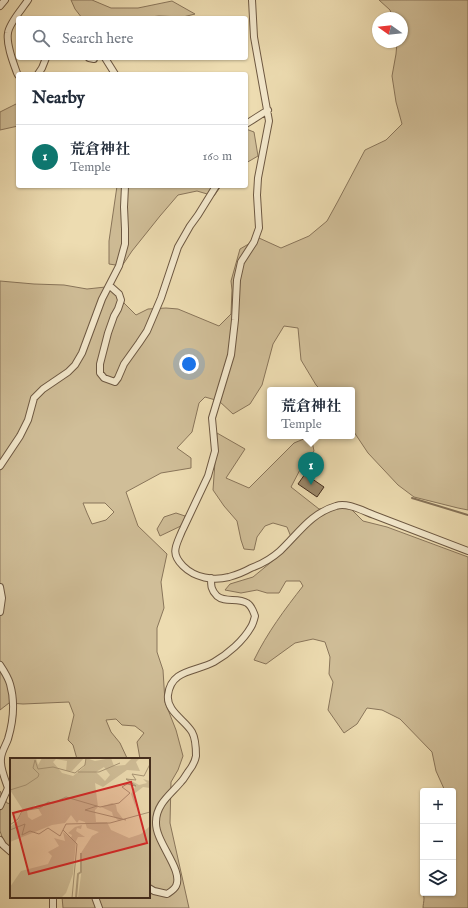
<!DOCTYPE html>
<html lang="en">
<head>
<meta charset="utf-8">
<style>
	body { margin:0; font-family:"IM FELL English","Noto Serif JP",serif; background:#f6f6f7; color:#1f2937 }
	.controls { position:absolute; right:12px; bottom:12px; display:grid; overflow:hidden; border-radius:4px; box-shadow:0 1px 3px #0004 }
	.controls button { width:36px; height:36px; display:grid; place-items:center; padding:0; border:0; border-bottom:1px solid #e0e1e3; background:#fff; color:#1f2937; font:20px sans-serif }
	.compass { position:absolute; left:372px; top:12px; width:36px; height:36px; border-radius:50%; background:#fff; box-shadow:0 1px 3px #0004; rotate:285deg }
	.you { position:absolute; left:189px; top:364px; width:14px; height:14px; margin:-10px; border:3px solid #fff; border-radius:50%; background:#1a73e8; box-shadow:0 0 0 6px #1a73e833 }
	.badge { display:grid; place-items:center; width:26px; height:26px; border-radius:50%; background:#0f766e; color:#fff; font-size:13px; font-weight:700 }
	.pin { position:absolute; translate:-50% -33px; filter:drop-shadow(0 1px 2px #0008) }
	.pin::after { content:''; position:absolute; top:21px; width:14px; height:12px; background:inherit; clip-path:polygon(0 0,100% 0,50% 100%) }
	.popup { position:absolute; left:267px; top:387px; width:88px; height:52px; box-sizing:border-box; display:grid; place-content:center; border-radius:4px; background:#fff; filter:drop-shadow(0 1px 3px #0005); font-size:13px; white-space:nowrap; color:#747a83 }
	.popup b { font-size:15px; color:#1f2937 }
	.popup::after { content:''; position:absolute; left:50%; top:100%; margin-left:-8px; border:8px solid transparent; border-top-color:#fff }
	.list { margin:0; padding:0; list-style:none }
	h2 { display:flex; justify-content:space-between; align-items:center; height:52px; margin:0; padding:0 16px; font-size:17px }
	h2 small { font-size:13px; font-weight:400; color:#747a83 }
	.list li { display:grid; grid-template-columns:26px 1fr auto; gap:12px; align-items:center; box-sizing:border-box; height:64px; padding:0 16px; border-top:1px solid #e0e1e3 }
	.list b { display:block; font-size:15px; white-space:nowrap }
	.list p { margin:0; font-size:13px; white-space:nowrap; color:#747a83 }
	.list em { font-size:13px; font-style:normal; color:#747a83 }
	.icon { flex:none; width:22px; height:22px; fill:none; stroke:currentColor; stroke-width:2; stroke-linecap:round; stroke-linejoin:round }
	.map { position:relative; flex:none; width:468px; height:908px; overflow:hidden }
	.search { position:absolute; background:#fff; box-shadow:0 1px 3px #0004; left:16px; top:16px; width:232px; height:44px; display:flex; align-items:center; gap:10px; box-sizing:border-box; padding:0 14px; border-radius:4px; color:#747a83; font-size:15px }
	.panel { position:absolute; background:#fff; box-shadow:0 1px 3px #0004; left:16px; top:72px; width:232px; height:116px; border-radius:4px }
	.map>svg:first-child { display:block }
	.green { fill:#d0be98; stroke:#89755a; fill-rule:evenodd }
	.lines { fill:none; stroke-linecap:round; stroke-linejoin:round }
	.stream { stroke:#867258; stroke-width:2 }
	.building { fill:#9b886a; stroke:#422c1d }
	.minor-casing { stroke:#6d5842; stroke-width:8 }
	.minor { stroke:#f3e8cc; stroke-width:6 }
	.inset-river { fill:none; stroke:#b3a07f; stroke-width:2 }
	.inset-road { fill:none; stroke:#a99676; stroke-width:1 }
	.view { fill:#d62828; fill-opacity:0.15; stroke:#d62828; stroke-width:2 }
	.inset-edge { fill:none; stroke:#422c1d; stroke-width:2 }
</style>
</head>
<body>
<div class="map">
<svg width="468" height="908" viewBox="0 0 468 908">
	<rect width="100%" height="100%" fill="#eddcb1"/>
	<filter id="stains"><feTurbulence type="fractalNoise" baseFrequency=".005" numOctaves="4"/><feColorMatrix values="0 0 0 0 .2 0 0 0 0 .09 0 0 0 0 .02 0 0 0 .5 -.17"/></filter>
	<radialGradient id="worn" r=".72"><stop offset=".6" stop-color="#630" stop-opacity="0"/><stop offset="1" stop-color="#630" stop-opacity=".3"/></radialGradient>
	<path class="green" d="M71 0H92L111 8H138L172 1 195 14 183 17 159 16 141 18H82L75 9Z
		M379 0H468V510L458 508 414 497 398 485 368 453 352 429V390H321L316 385 301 360 298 328 284 326 273 344 262 385 250 404 233 414 219 401 205 397 199 403 192 432 177 448 191 458V468L161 473 126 492 138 526 167 554 161 582 164 608 157 628V652L163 670 165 702 176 730 183 756 178 770 171 782 170 823 189 908H63L62 897H149V759H140L137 742 144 733 135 726 122 725 116 719 106 720 111 732 120 743 127 758 131 759H77L73 745 68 740 74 715 69 702 23 704 9 703 0 710V281L34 284 64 285 87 289 115 286 124 303 136 315 148 309 166 308 178 309 219 326 231 314 232 290 231 281 240 249 259 238 281 248 309 236 327 221 338 201 365 150 386 140 402 124 396 102 392 76 396 54 397 42H402V18H393L390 10ZM83 503H105L114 512 106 520 92 524 87 513Z
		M18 103V126L0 130V112Z
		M246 129 254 132 258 156 246 163Z
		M117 186H221L214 196 197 191 178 195 160 216 132 251 122 266 109 264V241Z
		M217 433 245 449 226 478 249 488 294 443 311 436 314 451 303 464 291 487 319 509 350 508 363 521 387 527 468 557V908H423C423 905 424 902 424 898 423 890 419 880 423 873V893H453V791H445L436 771 432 752 400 719 382 710 367 708 357 724 344 733 328 710 333 682 329 674 330 657 325 642 313 639 295 643 266 664 254 660C267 633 285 609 303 586L300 581H286L279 593H267L257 590 241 593 225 590 230 584 253 577 281 554 291 537 287 527 273 523 265 526 257 537 254 550 244 549 241 540 237 521 224 506 213 490Z
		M176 513 185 516 183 525 160 536 157 529 164 517Z
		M0 791 7 803 11 804V855L8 854 0 831Z"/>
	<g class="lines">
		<path class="stream" d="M412 498 468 515"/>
	</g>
	<path class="building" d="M305 474 324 487 317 497 298 484Z"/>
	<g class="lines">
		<defs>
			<path id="minor" d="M252 0 254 37 269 121 258 178 257 195 259 228 254 242 241 262 237 280 235 320 231 355 212 418 215 451 208 476 183 529 182 531C176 546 170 553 183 566 195 578 213 581 229 577 236 575 244 572 251 568 262 564 271 559 280 551 298 534 311 513 336 506 347 502 363 511 374 515L468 551
				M0 6 5 0
				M89 58 94 59V58
				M105 58 115 74
				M38 74 42 68 46 58
				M18 75 17 73C13 62 6 44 8 33 9 23 23 8 28 0
				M246 124 268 110
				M110 286 119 294 121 300 118 309 114 316 108 333 100 364V373L104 378 115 382 118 378 124 364 139 343 147 331 161 298 178 247 190 226 198 215 216 186
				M0 466 20 436 28 420 34 398 43 389 68 372 75 365 82 353 102 299 119 266 125 244V229L124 207 125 186
				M0 587 2 598 0 612
				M0 665C4 671 8 677 10 684 15 701 13 722 8 739 6 745 1 752 1 759 0 768 5 779 8 788L0 806
				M0 840 3 845 11 852
				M149 888 154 891 167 894C170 892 174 890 176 886 184 870 155 842 156 822 156 804 171 794 181 782 184 779 186 775 188 772 192 767 195 762 196 756 196 748 196 739 192 732 185 720 166 711 168 695 171 669 196 672 214 662 228 654 243 641 251 627 253 624 254 620 255 616 253 611 252 606 247 603 238 597 225 603 217 596 211 590 211 586 211 578
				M95 897 99 908
				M53 908V897"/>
		</defs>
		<use href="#minor" class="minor-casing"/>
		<use href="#minor" class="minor"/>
	</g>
	<g transform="translate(10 758)">
		<rect width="140" height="140" fill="#eddcb1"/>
		<path d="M0 0H26L28 7 32 0H74L62 13H56L57 3 46 1 43 4 52 15 63 18 74 9 76 0 85 3 101 0 104 8 115 7 122 0H130L126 4 130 13 117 12 93 29 85 25 88 49 85 52 86 64H97L101 72 119 80 131 76 140 68V140H68L72 109 71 95 82 78 89 74 77 70 75 64 69 62 67 65 61 57 55 65 42 67 0 84V69L8 63 13 52 0 32ZM94 9 100 17 95 23 86 14ZM26 47 32 57 22 62 18 59 17 53ZM116 20 129 27 137 25 133 21 140 23V30L133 29 124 36 126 50 121 36 125 29ZM102 45 106 47 107 53 113 61 109 63 103 58 102 54 91 49ZM72 67 71 71 67 70 66 73 75 79H68L66 83 63 116 56 135 51 140H0V129L11 113 38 106 42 98 38 94 49 88 44 80 55 83 53 74 61 80 62 77 58 75 65 69Z" fill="#d0be98" fill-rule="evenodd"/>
		<path class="inset-river" d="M66 140 68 116 71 114V95"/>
		<path class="inset-road" d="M68 14H89L110 5M134 18 140 6M0 32 16 27 28 19 29 16 23 10 25 2 28 11 43 9 65 15 75 7 76 0M87 48 75 52 116 62M0 67 8 61 12 53 30 50 38 44 43 45 56 39 90 49 109 45 120 35 112 29 117 26 126 28 116 21 126 22 122 16 134 18M0 72 15 66 12 77 20 73 29 76 38 70 50 78 56 66 100 65 140 54M53 72 67 86 62 140"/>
		<path class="view" d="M121 24 137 85 19 116 3 55Z"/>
		<rect width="140" height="140" class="inset-edge"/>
	</g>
	<rect width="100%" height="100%" filter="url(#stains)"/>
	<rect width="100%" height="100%" fill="url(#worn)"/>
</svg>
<div class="controls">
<button>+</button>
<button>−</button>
<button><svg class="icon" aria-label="layers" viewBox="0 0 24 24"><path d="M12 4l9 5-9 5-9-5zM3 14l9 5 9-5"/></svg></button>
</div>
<svg class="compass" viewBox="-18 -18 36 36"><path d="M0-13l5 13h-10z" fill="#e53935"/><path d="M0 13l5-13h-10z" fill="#747a83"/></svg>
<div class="you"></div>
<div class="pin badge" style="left:311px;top:485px">1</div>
<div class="popup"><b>荒倉神社</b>Temple</div>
<div class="search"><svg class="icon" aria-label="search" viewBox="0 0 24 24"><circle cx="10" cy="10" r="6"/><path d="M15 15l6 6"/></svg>Search here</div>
<section class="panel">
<h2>Nearby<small></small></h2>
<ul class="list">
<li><span class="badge">1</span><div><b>荒倉神社</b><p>Temple</p></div><em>160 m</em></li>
</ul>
</section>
</div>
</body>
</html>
